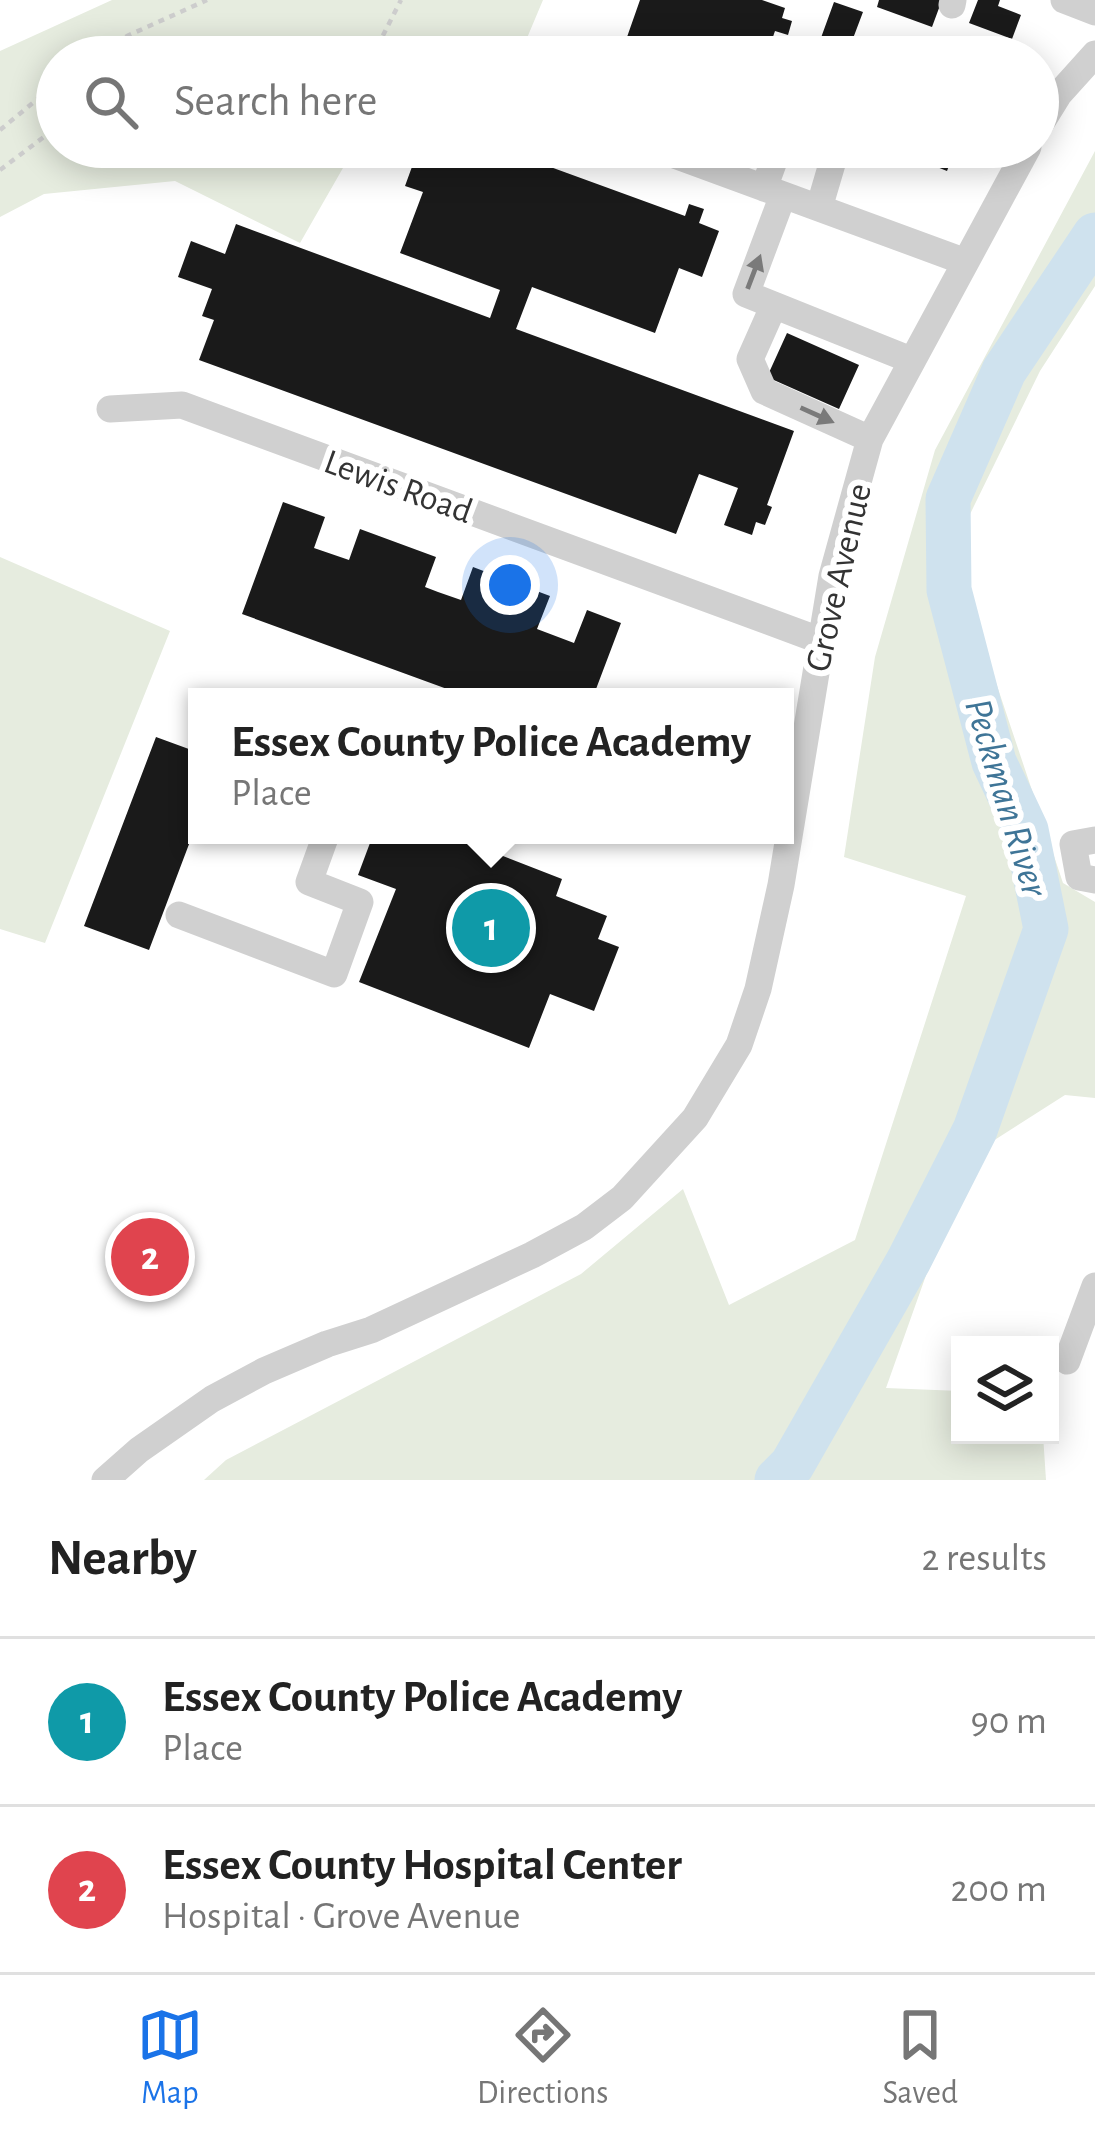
<!DOCTYPE html>
<html lang="en">
<head>
<meta charset="utf-8">
<style>
	body { margin:0; font-family:"Alegreya Sans",sans-serif; background:#f2f2f2; color:#222 }
	.controls { position:absolute; right:36px; bottom:36px; display:grid; overflow:hidden; border-radius:0px; box-shadow:0 6px 30px #0003 }
	.controls button { width:108px; height:108px; display:grid; place-items:center; padding:0; border:0; border-bottom:3px solid #e0e0e0; background:#fff; color:#222; font:60px sans-serif }
	.you { position:absolute; left:510px; top:585px; width:42px; height:42px; margin:-30px; border:9px solid #fff; border-radius:50%; background:#1a73e8; box-shadow:0 0 0 18px #1a73e833 }
	.badge { display:grid; place-items:center; width:78px; height:78px; border-radius:50%; background:#1a73e8; color:#fff; font-size:39px; font-weight:700 }
	.pin { position:absolute; translate:-50% -50%; border:6px solid #fff; box-shadow:0 3px 12px #0006 }
	.popup { position:absolute; left:188px; top:688px; width:606px; height:156px; box-sizing:border-box; display:grid; place-content:center; border-radius:0px; background:#fff; filter:drop-shadow(0 3px 9px #0005); font-size:39px; white-space:nowrap; color:#767676 }
	.popup b { font-size:45px; color:#222 }
	.popup::after { content:''; position:absolute; left:50%; top:100%; margin-left:-24px; border:24px solid transparent; border-top-color:#fff }
	.list { margin:0; padding:0; list-style:none }
	h2 { display:flex; justify-content:space-between; align-items:center; height:156px; margin:0; padding:0 48px; font-size:51px }
	h2 small { font-size:39px; font-weight:400; color:#767676 }
	.list li { display:grid; grid-template-columns:78px 1fr auto; gap:36px; align-items:center; box-sizing:border-box; height:168px; padding:0 48px; border-top:3px solid #e0e0e0 }
	.list b { display:block; font-size:45px; white-space:nowrap }
	.list p { margin:0; font-size:39px; white-space:nowrap; color:#767676 }
	.list em { font-size:39px; font-style:normal; color:#767676 }
	.icon { flex:none; width:66px; height:66px; fill:none; stroke:currentColor; stroke-width:2; stroke-linecap:round; stroke-linejoin:round }
	.map { position:relative; flex:none; width:1095px; height:1480px; overflow:hidden }
	.search { position:absolute; background:#fff; box-shadow:0 6px 30px #0003; left:36px; right:36px; top:36px; height:132px; display:flex; align-items:center; gap:30px; box-sizing:border-box; padding:0 42px; border-radius:66px; color:#767676; font-size:45px }
	.sheet { height:492px; background:#fff }
	nav { display:flex; justify-content:space-around; align-items:center; box-sizing:border-box; height:168px; border-top:3px solid #e0e0e0; background:#fff; font-size:33px; color:#767676 }
	nav a { display:grid; justify-items:center; gap:6px }
	nav .on { color:#1a73e8 }
	.map>svg:first-child { display:block }
	.green { fill:#e6ecdf }
	.lines { fill:none; stroke-linecap:round; stroke-linejoin:round }
	.river { stroke:#cfe2ee; stroke-width:45 }
	.building { fill:#1a1a1a }
	.path { stroke:#cdcdcd; stroke-width:4.5; stroke-dasharray:6 6; stroke-linecap:butt }
	.minor { stroke:#d0d0d0; stroke-width:27 }
	.oneway { fill:#7a7a7a }
	.labels { text-anchor:middle; stroke-width:12; stroke-linejoin:round; paint-order:stroke }
	.street-label { font-size:36px; fill:#333; stroke:#fff }
	.water-label { font-size:39px; font-style:italic; fill:#3f7597; stroke:#fff }
</style>
</head>
<body>
<div class="map">
<svg width="1095" height="1480" viewBox="0 0 1095 1480">
	<rect width="100%" height="100%" fill="#fff"/>
	<path class="green" d="M112 0H543L519 57H495L417 38 406 57H57V147H355L300 243 175 181 44 194 0 217V51Z
		M1095 151V286L1040 371 952 551 1063 883 1095 902V1098L1065 1095 968 1157 886 1388 960 1391V1435H1043L1046 1480H204L226 1460 581 1274 683 1189 729 1305 855 1240 966 896 844 857 875 657 935 450Z
		M0 557 170 631 45 943 0 929Z"/>
	<g class="lines">
		<path class="river" d="M777 1480 792 1465 909 1260 975 1130 1046 929 1026 830 994 762 949 590 948 499 1004 371 1095 235"/>
	</g>
	<path class="building" d="M640 0H762L785 8 782 18 792 21 788 35 775 31 766 57H620Z
		M879 0H942L932 27 877 7Z
		M978 0H1000L998 6 1021 15 1012 39 969 23Z
		M834 2 863 12 846 57H814Z
		M440 147H496L685 216 689 204 704 209 699 223 719 231 702 277 679 268 655 333 532 287 516 329 794 431 767 505 772 507 765 525 756 522 752 535 724 525 738 488 699 474 676 534 199 360 214 320 202 316 212 289 178 277 191 241 225 254 236 224 490 318 500 290 400 253 423 192 405 186 417 153 436 159Z
		M899 147H956L947 171 897 151Z
		M787 333 859 365 839 409 767 377Z
		M283 502 325 517 314 548 349 560 360 529 436 557 425 587 438 592 461 600 473 567 550 596 537 629 574 643 587 610 621 623 593 697H469L242 614Z
		M156 737 197 752V823L149 950 84 926Z
		M373 835H449L562 879 556 896 607 916 598 939 619 947 594 1011 550 994 529 1048 359 982 396 889 358 875Z"/>
	<g class="lines">
		<path class="path" d="M96 57 127 36 207 0
			M372 57 401 0
			M0 130 57 83
			M0 170 57 127"/>
		<path class="minor" d="M1064 0 1095 12
			M952 5 953 0
			M1038 128 1059 94 1095 54
			M653 147 963 261
			M764 188 779 147
			M783 195 746 294 911 360
			M819 208 837 147
			M774 305 750 359 764 391 870 439
			M110 409 182 405 819 640
			M1095 840 1073 844 1079 877 1095 880
			M179 915 334 974 360 902 309 882 326 835
			M1067 1361 1095 1286
			M105 1480 139 1450 212 1399 264 1371 327 1344 371 1330 532 1255 584 1227 622 1198 695 1118 739 1045 758 989 781 885 832 576 870 439 1028 147"/>
	</g>
	<defs><path id="oneway-solid" d="M-6-.8H1V-3.2L6.5 0L1 3.2V.8H-6Z" transform="scale(3)"/></defs>
	<g class="oneway">
		<use href="#oneway-solid" transform="translate(754 272) rotate(-69)"/>
		<use href="#oneway-solid" transform="translate(817 415) rotate(24)"/>
	</g>
	<g class="labels">
		<g class="street-label">
			<text transform="translate(399 485) rotate(20)" y="13">Lewis Road</text>
			<text transform="translate(837 577) rotate(-77)" y="13">Grove Avenue</text>
		</g>
		<g class="water-label">
			<text transform="translate(1008 797) rotate(73)" y="14">Peckman River</text>
		</g>
	</g>
</svg>
<div class="controls">
<button><svg class="icon" aria-label="layers" viewBox="0 0 24 24"><path d="M12 4l9 5-9 5-9-5zM3 14l9 5 9-5"/></svg></button>
</div>
<div class="you"></div>
<div class="pin badge" style="left:491px;top:928px;background:#0f9aa8">1</div>
<div class="popup"><b>Essex County Police Academy</b>Place</div>
<div class="pin badge" style="left:150px;top:1257px;background:#e0444e">2</div>
<div class="search"><svg class="icon" aria-label="search" viewBox="0 0 24 24"><circle cx="10" cy="10" r="6"/><path d="M15 15l6 6"/></svg>Search here</div>
</div>
<section class="sheet">
<h2>Nearby<small>2 results</small></h2>
<ul class="list">
<li><span class="badge" style="background:#0f9aa8">1</span><div><b>Essex County Police Academy</b><p>Place</p></div><em>90 m</em></li>
<li><span class="badge" style="background:#e0444e">2</span><div><b>Essex County Hospital Center</b><p>Hospital · Grove Avenue</p></div><em>200 m</em></li>
</ul>
</section>
<nav>
<a class="on"><svg class="icon" aria-label="map" viewBox="0 0 24 24"><path d="M3 6l6-2 6 2 6-2v14l-6 2-6-2-6 2zM9 4v14M15 6v14"/></svg>Map</a>
<a><svg class="icon" aria-label="directions" viewBox="0 0 24 24"><path d="M12 3l9 9-9 9-9-9zM9 14v-3h6M13 9l2 2-2 2"/></svg>Directions</a>
<a><svg class="icon" aria-label="saved" viewBox="0 0 24 24"><path d="M7 4h10v16l-5-4-5 4z"/></svg>Saved</a>
</nav>
</body>
</html>
